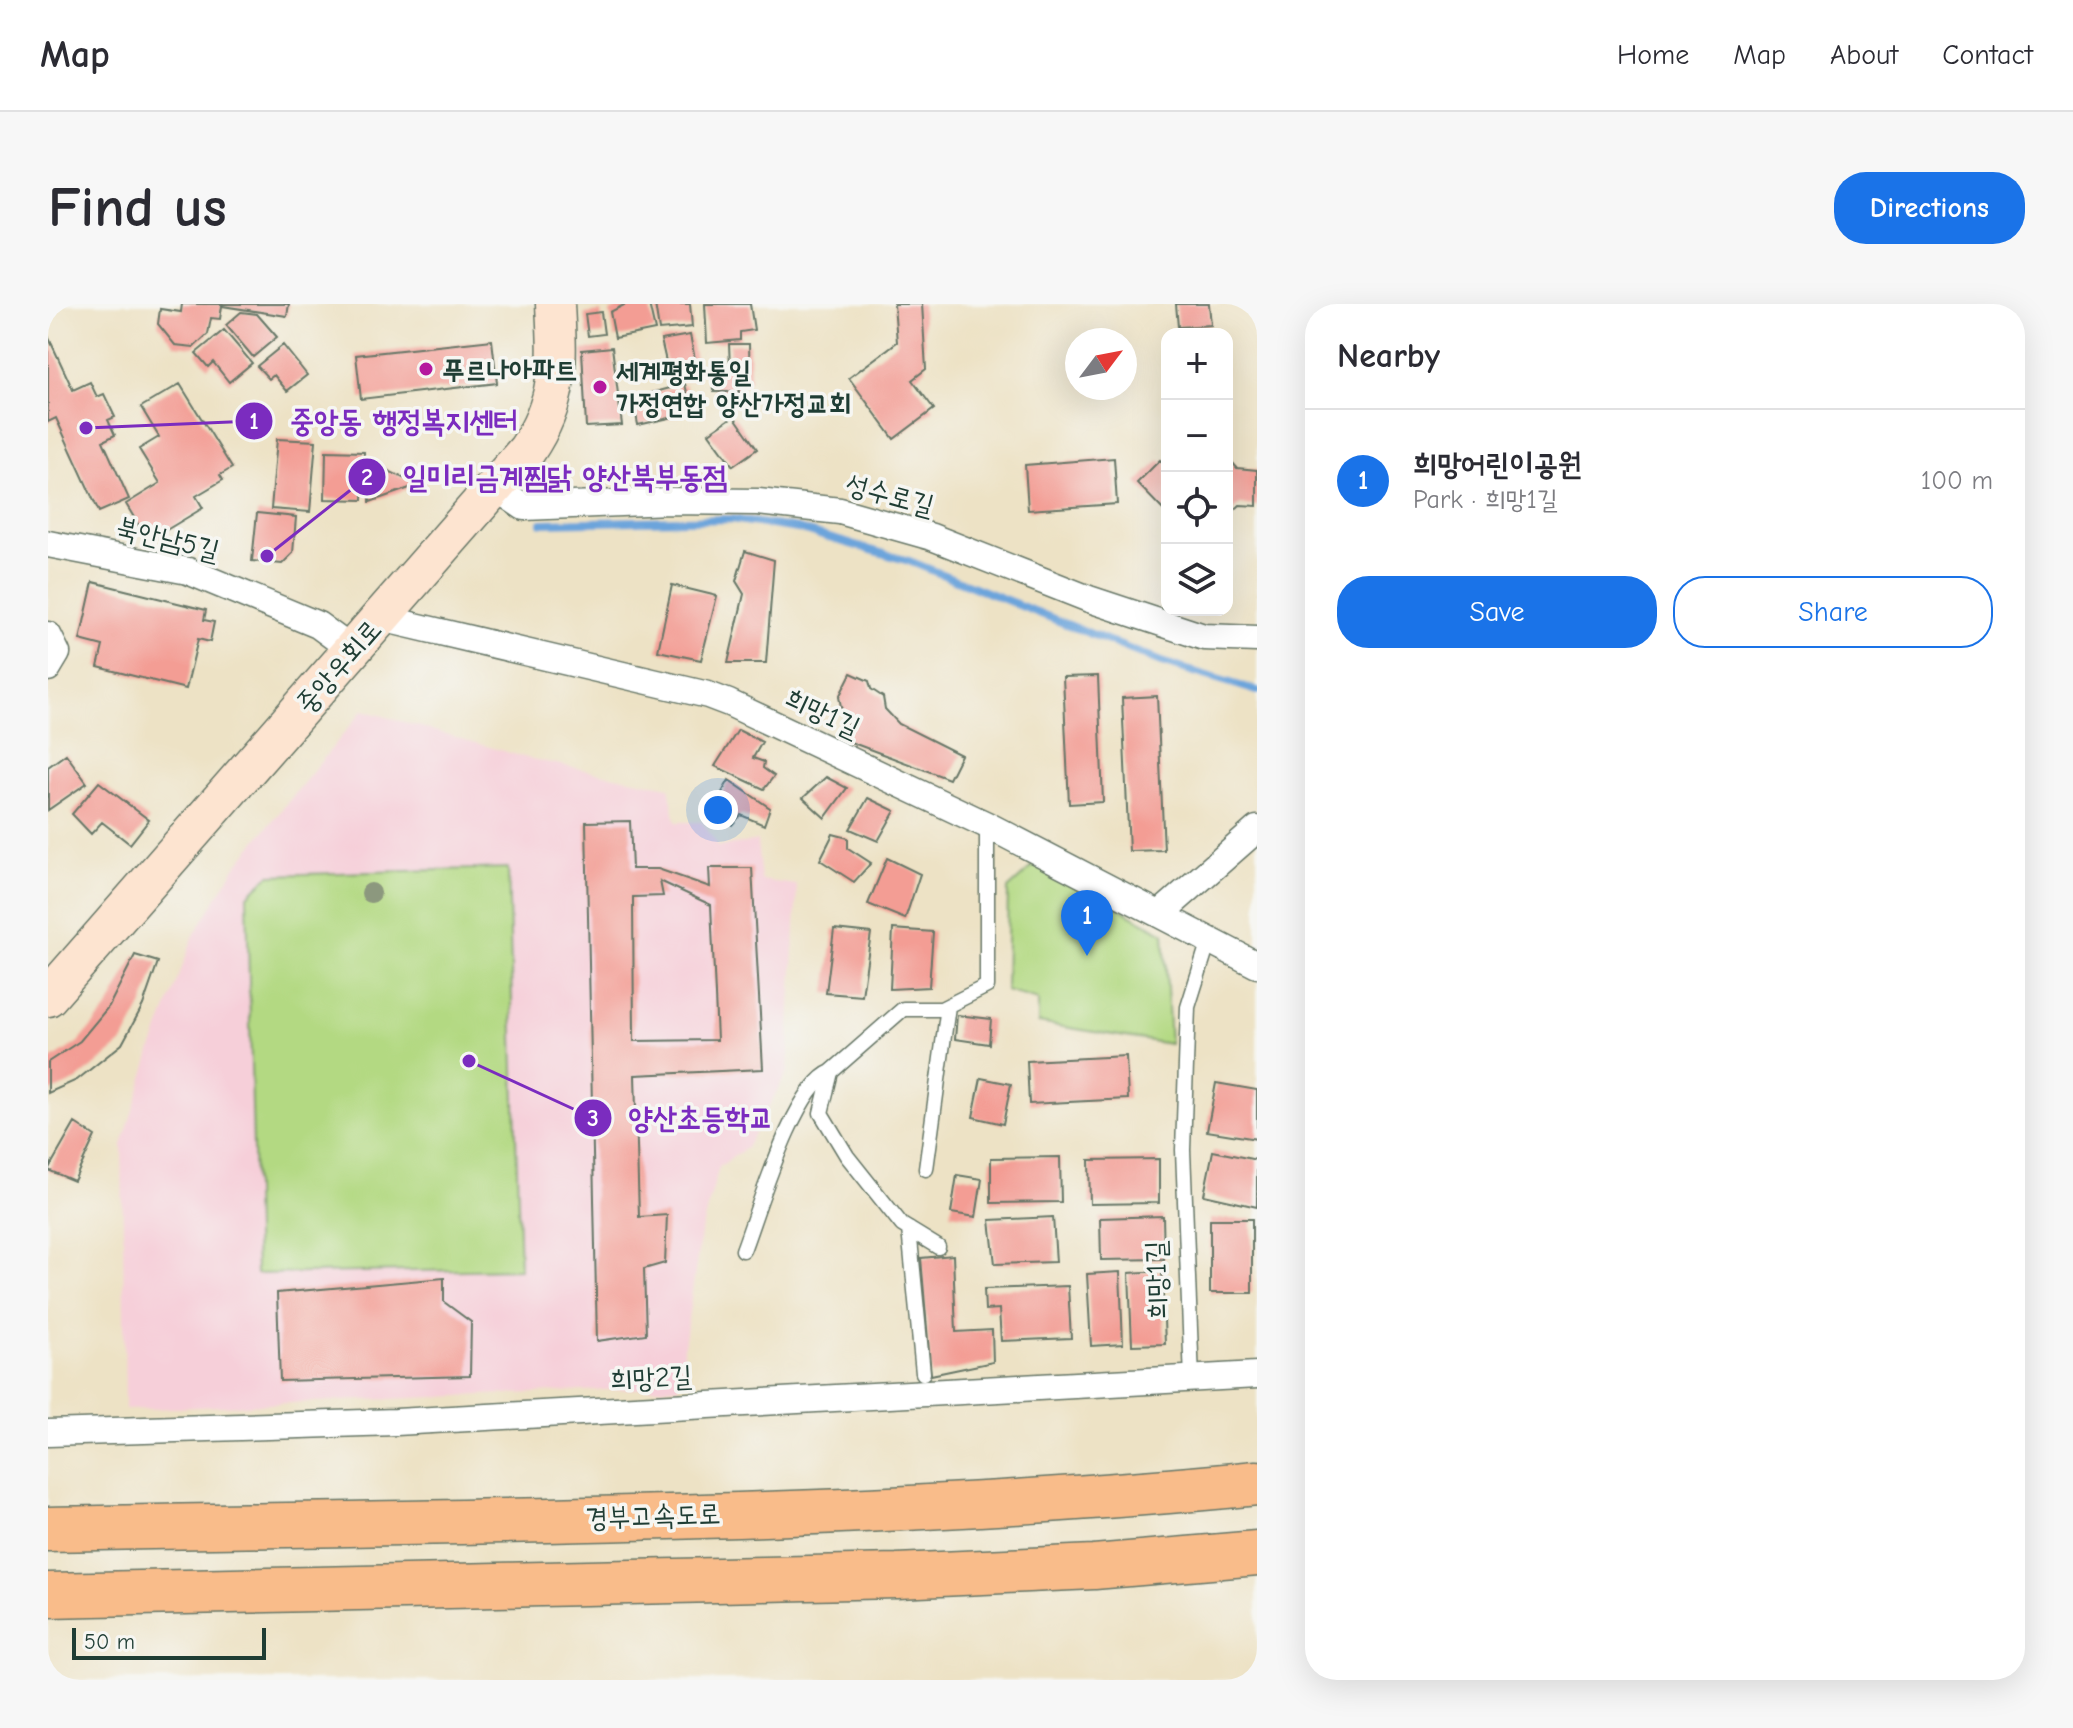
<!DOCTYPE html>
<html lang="en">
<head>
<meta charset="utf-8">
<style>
	body { margin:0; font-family:"Comic Neue","Poor Story",sans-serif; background:#f7f7f7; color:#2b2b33 }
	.controls { position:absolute; right:24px; top:24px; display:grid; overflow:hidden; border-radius:16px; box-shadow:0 8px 32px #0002 }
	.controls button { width:72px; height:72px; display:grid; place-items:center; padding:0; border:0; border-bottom:2px solid #e1e1e2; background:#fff; color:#2b2b33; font:40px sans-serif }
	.compass { position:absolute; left:1017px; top:24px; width:72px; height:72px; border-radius:50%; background:#fff; box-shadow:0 8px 32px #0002; rotate:58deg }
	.scale { position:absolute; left:24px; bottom:20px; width:194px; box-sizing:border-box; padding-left:8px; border:4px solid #1f3d34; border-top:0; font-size:22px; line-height:28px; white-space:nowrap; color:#1f3d34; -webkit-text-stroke:6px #f6f6f2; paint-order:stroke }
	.you { position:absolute; left:670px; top:506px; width:28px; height:28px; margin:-20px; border:6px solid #fff; border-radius:50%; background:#1a73e8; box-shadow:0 0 0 12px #1a73e833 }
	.badge { display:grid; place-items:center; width:52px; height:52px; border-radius:50%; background:#1a73e8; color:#fff; font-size:26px; font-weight:700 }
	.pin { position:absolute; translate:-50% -66px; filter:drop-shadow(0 2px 4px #0008) }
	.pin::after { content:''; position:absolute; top:42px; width:28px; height:24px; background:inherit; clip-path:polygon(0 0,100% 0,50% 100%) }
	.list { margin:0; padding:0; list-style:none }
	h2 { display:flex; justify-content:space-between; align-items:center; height:104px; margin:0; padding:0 32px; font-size:34px }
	h2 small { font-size:26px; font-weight:400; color:#7c7c81 }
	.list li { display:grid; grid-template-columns:52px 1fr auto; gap:24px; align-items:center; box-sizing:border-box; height:144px; padding:0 32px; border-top:2px solid #e1e1e2 }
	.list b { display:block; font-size:30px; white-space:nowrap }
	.list p { margin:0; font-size:26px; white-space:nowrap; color:#7c7c81 }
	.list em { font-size:26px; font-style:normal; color:#7c7c81 }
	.actions { display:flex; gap:16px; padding:24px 32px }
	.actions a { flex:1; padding:18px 0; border:2px solid #1a73e8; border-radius:32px; text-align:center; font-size:28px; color:#1a73e8 }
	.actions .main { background:#1a73e8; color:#fff }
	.icon { flex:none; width:44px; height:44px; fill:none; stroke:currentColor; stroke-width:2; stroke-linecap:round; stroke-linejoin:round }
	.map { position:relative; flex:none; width:1209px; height:1376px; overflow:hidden; border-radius:32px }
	header { display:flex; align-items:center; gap:48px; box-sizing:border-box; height:112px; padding:0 40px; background:#fff; border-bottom:2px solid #e1e1e2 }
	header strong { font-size:38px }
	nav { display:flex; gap:44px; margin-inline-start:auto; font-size:28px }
	.intro { display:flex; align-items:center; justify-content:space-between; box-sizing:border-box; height:192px; padding:0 48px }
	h1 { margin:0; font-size:56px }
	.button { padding:20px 36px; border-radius:32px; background:#1a73e8; color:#fff; font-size:28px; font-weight:700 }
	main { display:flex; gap:48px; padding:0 48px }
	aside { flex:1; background:#fff; border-radius:32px; box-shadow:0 8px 32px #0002 }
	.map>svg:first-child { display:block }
	.built { fill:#f6cfd9 }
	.green { fill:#b3d982; stroke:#698b5b; stroke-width:2 }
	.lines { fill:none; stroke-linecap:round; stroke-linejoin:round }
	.stream { stroke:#6ca4db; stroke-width:8 }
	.building { fill:#f39d94; fill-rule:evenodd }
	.service-casing { stroke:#677767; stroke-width:17 }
	.minor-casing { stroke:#677767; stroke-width:29 }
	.secondary-casing { stroke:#677767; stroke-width:41 }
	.motorway-casing { stroke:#677767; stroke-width:47 }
	.service { stroke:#fff; stroke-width:14 }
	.minor { stroke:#fff; stroke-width:26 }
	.secondary { stroke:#fde4d0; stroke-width:38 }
	.motorway { stroke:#f9bc8a; stroke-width:44 }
	.tree { fill:#8c987e }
	.poi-dot { fill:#b5179e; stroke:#f6f6f2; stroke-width:3 }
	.labels { text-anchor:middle; stroke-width:7; stroke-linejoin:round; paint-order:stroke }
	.poi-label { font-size:28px; font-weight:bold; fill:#1f3d34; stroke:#f6f6f2; text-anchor:start }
	.street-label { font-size:28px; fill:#1f3d34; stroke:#f6f6f2 }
	.leader { fill:none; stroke:#7b2cbf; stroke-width:3 }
	.callout-dot { fill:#7b2cbf; stroke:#f6f6f2; stroke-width:3 }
	.mark-label { font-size:24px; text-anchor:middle; font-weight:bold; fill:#fff }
	.callout-label { font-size:30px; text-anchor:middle; font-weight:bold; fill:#7b2cbf; stroke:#f6f6f2; stroke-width:7; stroke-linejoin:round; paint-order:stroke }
</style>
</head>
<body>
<header>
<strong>Map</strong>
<nav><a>Home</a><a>Map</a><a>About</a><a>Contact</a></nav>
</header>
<div class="intro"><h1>Find us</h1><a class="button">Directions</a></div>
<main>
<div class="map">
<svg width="1209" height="1376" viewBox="0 0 1209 1376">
	<rect width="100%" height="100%" fill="#f6f6f2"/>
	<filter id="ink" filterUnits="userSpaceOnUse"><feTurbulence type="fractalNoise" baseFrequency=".0125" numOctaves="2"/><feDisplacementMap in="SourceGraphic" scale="16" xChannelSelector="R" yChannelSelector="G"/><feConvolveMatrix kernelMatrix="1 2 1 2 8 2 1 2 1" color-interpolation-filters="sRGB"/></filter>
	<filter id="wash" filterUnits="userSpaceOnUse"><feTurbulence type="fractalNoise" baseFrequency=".006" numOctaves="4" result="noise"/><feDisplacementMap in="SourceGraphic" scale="32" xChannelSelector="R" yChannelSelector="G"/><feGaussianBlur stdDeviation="1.8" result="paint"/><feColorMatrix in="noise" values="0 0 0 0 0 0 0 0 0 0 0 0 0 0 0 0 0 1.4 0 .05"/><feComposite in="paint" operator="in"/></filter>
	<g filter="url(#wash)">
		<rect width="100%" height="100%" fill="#ede2c5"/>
		<path class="built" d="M315 406 479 454 621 483 628 518H654L671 543 709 537 713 576 749 581 740 767 698 844 671 863 653 927 630 1083 77 1106 74 841 103 748 146 631 187 563Z"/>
		<path class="green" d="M989 559 1116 629 1122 740 990 719V696L958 687 960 585Z
			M460 564 472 965 208 970 199 592 222 571Z"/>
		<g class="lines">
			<path class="stream" d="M494 219 683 215 750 225 861 257 1113 358 1209 387"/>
		</g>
		<g id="blocks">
			<path class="building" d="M134 0H241L239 12 174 2 172 15 163 14 160 30 146 43 127 41 110 20 112 5 133 8Z
				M601 0 607 26 567 34 562 8 578 0Z
				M607 0H642L644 23 611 26Z
				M657 0H702L706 26 692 28V36L659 39Z
				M846 0H874L878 65 864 76 886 105 846 135 801 74 849 38Z
				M1128 0H1161L1163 21 1130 23Z
				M193 8 209 10 229 33 205 53 178 21Z
				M553 8 556 30 540 32 537 10Z
				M176 26 204 59 181 78 165 58 160 63 148 49Z
				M642 31 651 74 623 79 613 36Z
				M0 32 25 86 42 78 49 93 56 90 67 113 60 116 67 131 55 137 81 195 51 208 8 114 0 118Z
				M444 36 449 79 313 95 308 51Z
				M681 40H701L702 77 690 78 691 88H666L665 64 682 63Z
				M235 41 259 71 239 87 226 71 221 75 209 62Z
				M564 43 574 121 538 123 534 46Z
				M132 80 184 164 172 171 175 176 148 192 155 204 100 237 78 200 112 179 91 145 111 133 93 103Z
				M637 80 644 109 590 121 585 94Z
				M686 112 709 145 685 162 661 129Z
				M229 135 268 137 262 208 223 205Z
				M278 147 316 148 315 196 277 195Z
				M1179 152 1189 164 1209 166V202L1192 201 1179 213Z
				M1066 154 1069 200 980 206 977 161Z
				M1119 155V210L1089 179 1112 156 1115 159Z
				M322 158 370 181 322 198Z
				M209 209 248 213 245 249 234 260 204 257Z
				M697 247 726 256 718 359H680L696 290 688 277Z
				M45 278 158 306 156 316 166 318 162 338 150 335 138 385 50 363 55 342 32 336Z
				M624 281 669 292 653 356 610 347Z
				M803 369 821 377 823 385 835 393 837 405 851 420 913 451 901 475 797 436 801 410 794 407 791 393Z
				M1050 372 1055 498 1021 500 1015 373Z
				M1109 392 1116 546 1081 547 1074 394Z
				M690 426 714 438 705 454 716 458 715 464 726 472 716 485 667 462Z
				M18 450 39 479 0 506V463Z
				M778 473 799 484 777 514 755 494Z
				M681 476 722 504 716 521 693 511 684 521 664 507Z
				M51 478 101 516 82 540 54 518 43 530 24 510Z
				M820 494 847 507 830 537 802 525Z
				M582 517 584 565H610L662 583 661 564H704L715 765 587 771 591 913 619 911 617 959 596 965 598 1030 549 1037 538 518ZM612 577 663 601 669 736 586 737 585 593 615 592Z
				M785 530 800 534V544L823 559 806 578 772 556Z
				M839 554 872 570 857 615 820 600Z
				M786 625 823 629 814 692 778 689Z
				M845 625 885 628 881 683 842 685Z
				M87 651 110 658 95 701 74 740 29 776 0 789V758L32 737 61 702Z
				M909 711 943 715 941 740 907 735Z
				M1078 752 1080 795 981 800 979 757Z
				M933 774 963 780 955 820 925 813Z
				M1168 779 1209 786V835L1159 827Z
				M27 819 47 832 26 877 0 866Z
				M1165 847 1209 856V903L1156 891Z
				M1012 853 1013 898 943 899V854Z
				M1111 855V899L1042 900 1041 856Z
				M909 871 934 875 928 913 903 909Z
				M1115 912 1116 955 1053 956 1052 914Z
				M1005 913 1008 958 947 960 942 916Z
				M1162 915H1204V989H1162Z
				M905 951 908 1028 944 1026 945 1058 883 1071 873 954Z
				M1114 967 1117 1040 1084 1041 1081 969Z
				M1072 968 1075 1040 1043 1042 1039 970Z
				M396 974V998L423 1018 422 1072 232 1077 229 989Z
				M1020 982 1023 1034 953 1037 951 1005 937 1006 936 985Z"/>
		</g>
	</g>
	<g filter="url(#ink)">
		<use href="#blocks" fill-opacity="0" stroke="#677767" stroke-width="2"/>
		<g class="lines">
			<defs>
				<path id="service" d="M783 768 773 809 799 852 854 921 890 943
					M878 865 900 702
					M861 925 875 1069
					M695 946C710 907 746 782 783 768L855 705H893L939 682V521
					M1144 1076 1135 846 1140 703 1161 636"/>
				<path id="minor" d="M448 184 476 203 621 197 710 198 792 207 884 233 1041 295 1156 333 1209 335
					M0 240 140 267 270 321 304 346
					M333 314 660 391 681 399 939 521 1209 661
					M0 331 9 349 0 364
					M1112 610 1209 525
					M0 1129 348 1118 1209 1071"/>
				<path id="secondary" d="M0 693 479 146C513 96 510 58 507 0"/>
				<path id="motorway" d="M0 1225C403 1217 808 1218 1209 1179
					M0 1291 849 1272 1046 1263 1209 1249"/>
			</defs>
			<use href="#service" class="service-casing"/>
			<use href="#minor" class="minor-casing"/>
			<use href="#secondary" class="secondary-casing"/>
			<use href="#motorway" class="motorway-casing"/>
			<use href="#service" class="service"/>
			<use href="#minor" class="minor"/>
			<use href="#secondary" class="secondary"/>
			<use href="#motorway" class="motorway"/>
		</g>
		<circle class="tree" cx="323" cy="589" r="10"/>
	</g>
	<g class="poi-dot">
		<circle cx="378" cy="65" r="8"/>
		<circle cx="552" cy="83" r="8"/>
	</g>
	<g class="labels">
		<g class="poi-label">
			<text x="394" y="75">푸르나아파트</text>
			<text x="568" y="77">세계평화통일<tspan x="568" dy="32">가정연합 양산가정교회</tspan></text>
		</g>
		<g class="street-label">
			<text transform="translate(842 190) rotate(15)" y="10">성수로길</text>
			<text transform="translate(120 234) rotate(14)" y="10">북안남5길</text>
			<text transform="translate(290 362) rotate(-49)" y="10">중앙우회로</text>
			<text transform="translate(775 408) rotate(25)" y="10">희망1길</text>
			<text transform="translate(1108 976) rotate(-92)" y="10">희망1길</text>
			<text transform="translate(603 1073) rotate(-3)" y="10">희망2길</text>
			<text transform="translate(605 1211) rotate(-2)" y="10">경부고속도로</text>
		</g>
	</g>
	<path class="leader" d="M38 124L206 117M219 252L319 173M421 757L545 814"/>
	<g class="callout-dot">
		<circle cx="38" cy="124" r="8"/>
		<circle cx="219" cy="252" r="8"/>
		<circle cx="421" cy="757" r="8"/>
		<circle cx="206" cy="117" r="20"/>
		<circle cx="319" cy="173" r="20"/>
		<circle cx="545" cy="814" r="20"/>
	</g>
	<g class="mark-label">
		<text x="206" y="125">1</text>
		<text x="319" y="181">2</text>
		<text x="545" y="822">3</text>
	</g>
	<g class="callout-label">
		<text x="356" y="127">중앙동 행정복지센터</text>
		<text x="517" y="183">일미리금계찜닭 양산북부동점</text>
		<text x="653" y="824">양산초등학교</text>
	</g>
</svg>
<div class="controls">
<button>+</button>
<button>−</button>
<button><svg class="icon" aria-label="locate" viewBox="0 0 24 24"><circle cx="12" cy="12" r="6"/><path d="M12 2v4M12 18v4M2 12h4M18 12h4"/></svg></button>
<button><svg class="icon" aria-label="layers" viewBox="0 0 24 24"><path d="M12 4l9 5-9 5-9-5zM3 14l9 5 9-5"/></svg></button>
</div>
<svg class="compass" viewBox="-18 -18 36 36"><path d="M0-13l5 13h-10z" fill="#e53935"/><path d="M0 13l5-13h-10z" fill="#7c7c81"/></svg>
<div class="scale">50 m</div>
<div class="you"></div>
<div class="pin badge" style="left:1039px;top:652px">1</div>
</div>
<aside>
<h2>Nearby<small></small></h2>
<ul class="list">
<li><span class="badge">1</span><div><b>희망어린이공원</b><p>Park · 희망1길</p></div><em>100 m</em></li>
</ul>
<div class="actions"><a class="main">Save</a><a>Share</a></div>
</aside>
</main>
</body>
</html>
